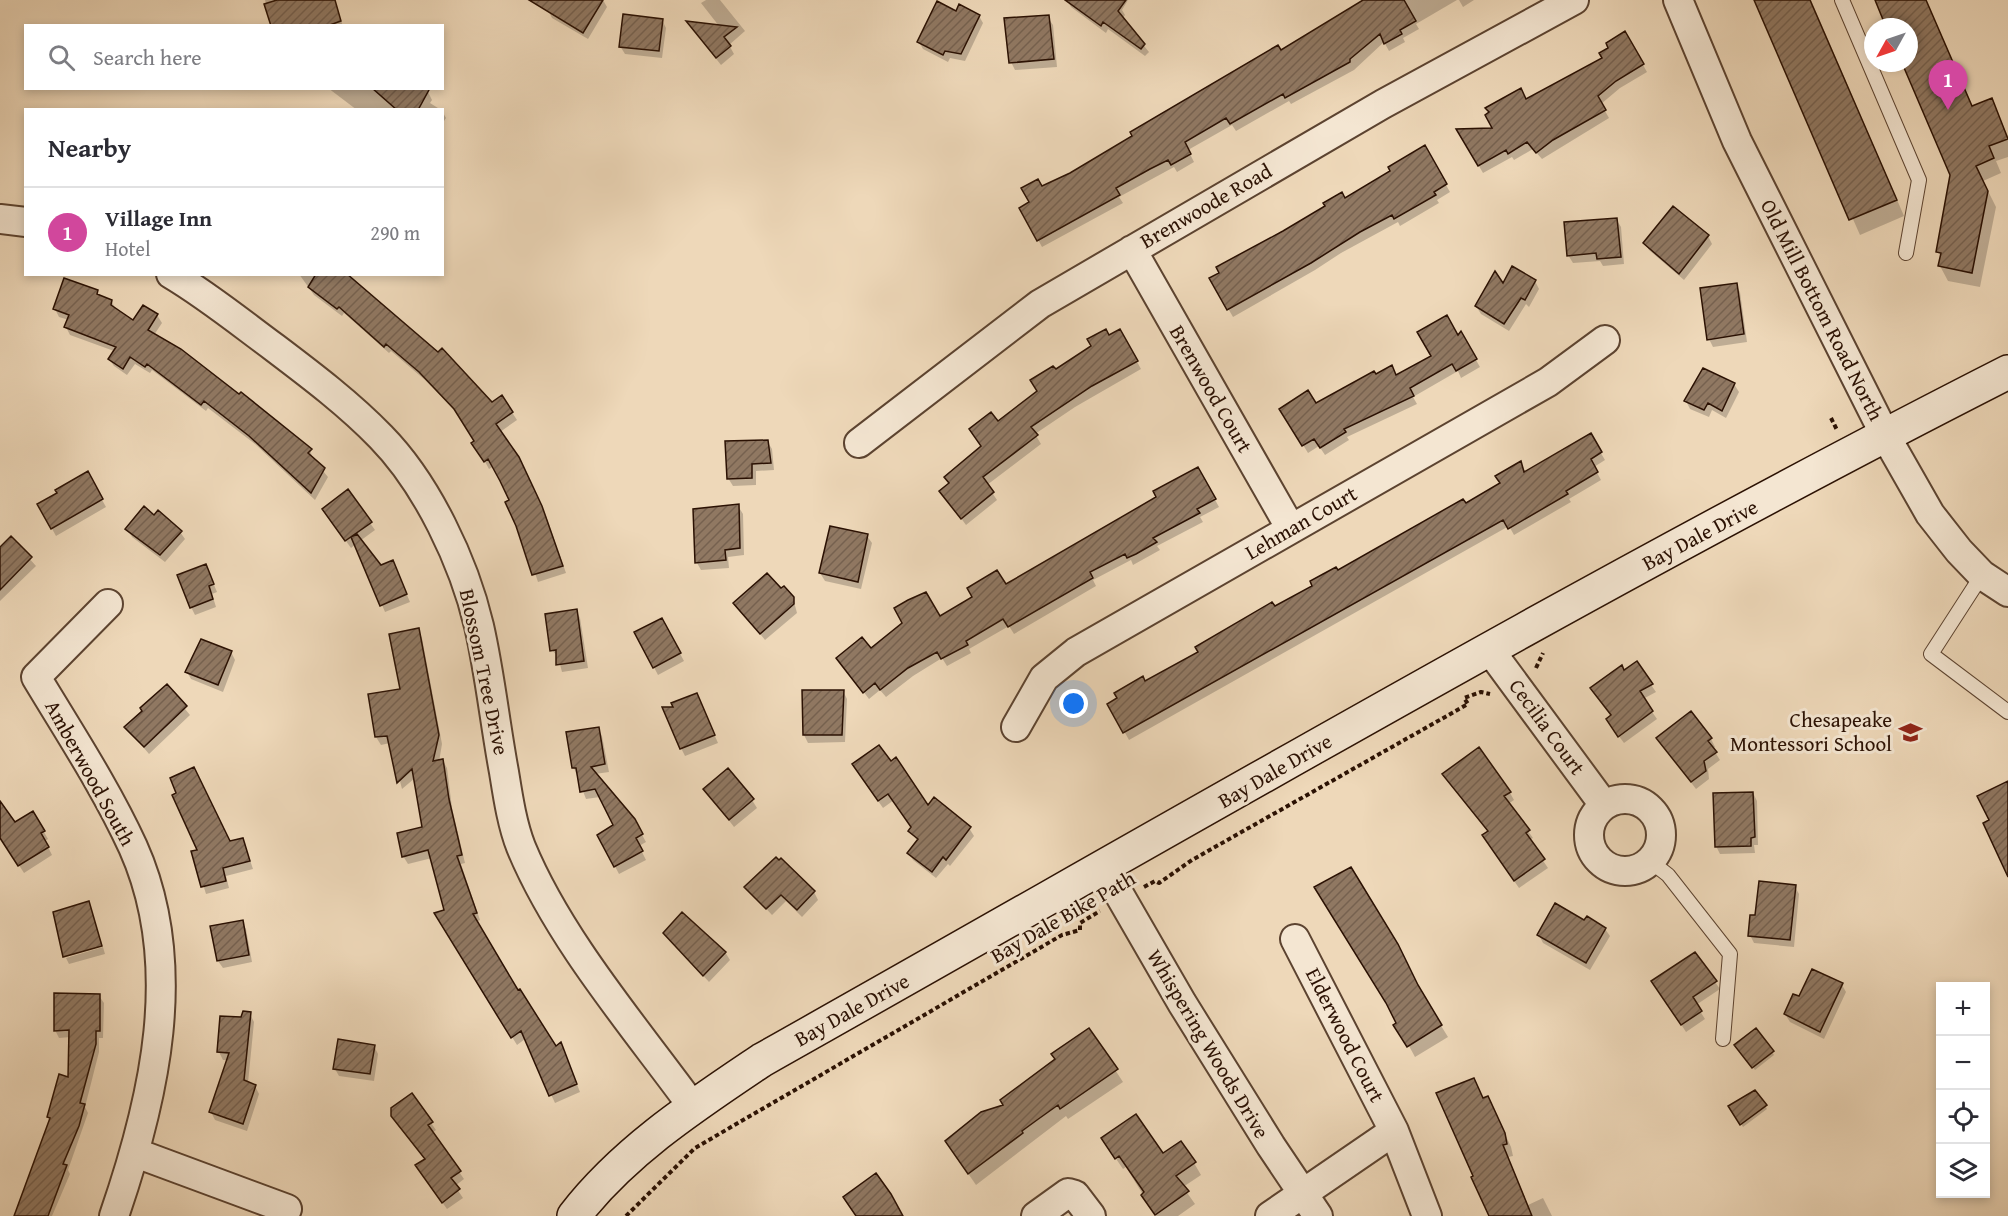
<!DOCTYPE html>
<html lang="en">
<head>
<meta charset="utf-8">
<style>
	body { margin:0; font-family:"Gentium Book Plus",serif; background:#f2f2f3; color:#2b2b33 }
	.controls { position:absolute; right:18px; bottom:18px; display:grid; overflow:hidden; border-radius:0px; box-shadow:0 3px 9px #0003 }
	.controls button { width:54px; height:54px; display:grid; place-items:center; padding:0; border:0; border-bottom:2px solid #e1e1e2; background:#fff; color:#2b2b33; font:30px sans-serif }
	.compass { position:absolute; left:1864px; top:18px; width:54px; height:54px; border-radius:50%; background:#fff; box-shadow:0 3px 9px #0003; rotate:230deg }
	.you { position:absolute; left:1074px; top:704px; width:21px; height:21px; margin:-15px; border:4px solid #fff; border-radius:50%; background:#1a73e8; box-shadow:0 0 0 9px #1a73e833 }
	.badge { display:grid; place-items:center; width:39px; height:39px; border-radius:50%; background:#8f2418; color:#fff; font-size:20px; font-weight:700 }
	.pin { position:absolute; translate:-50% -50px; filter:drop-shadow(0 2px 3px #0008) }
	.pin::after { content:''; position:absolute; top:32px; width:21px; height:18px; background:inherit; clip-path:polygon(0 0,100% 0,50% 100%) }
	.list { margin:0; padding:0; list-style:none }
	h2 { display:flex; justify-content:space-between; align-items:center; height:78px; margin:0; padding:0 24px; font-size:26px }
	h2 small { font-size:20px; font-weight:400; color:#7c7c81 }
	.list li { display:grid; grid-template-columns:39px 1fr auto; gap:18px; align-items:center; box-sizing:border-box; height:90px; padding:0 24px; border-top:2px solid #e1e1e2 }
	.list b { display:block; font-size:22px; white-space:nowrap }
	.list p { margin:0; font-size:20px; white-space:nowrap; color:#7c7c81 }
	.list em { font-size:20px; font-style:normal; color:#7c7c81 }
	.icon { flex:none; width:33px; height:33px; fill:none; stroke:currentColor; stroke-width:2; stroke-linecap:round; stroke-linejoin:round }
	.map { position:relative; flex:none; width:2008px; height:1216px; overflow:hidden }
	.search { position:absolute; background:#fff; box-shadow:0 3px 9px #0003; left:24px; top:24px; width:420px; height:66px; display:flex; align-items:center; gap:15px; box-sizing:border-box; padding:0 21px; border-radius:0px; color:#7c7c81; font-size:22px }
	.panel { position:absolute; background:#fff; box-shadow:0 3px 9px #0003; left:24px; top:108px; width:420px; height:168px; border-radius:0px }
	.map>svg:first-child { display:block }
	.shadow { fill:#0003 }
	.building { fill:url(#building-hatch); stroke:#2b1103; stroke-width:1.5 }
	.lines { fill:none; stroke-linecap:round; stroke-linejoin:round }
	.lane-casing { stroke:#5c4330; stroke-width:16 }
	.street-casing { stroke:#5c4330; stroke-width:32 }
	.secondary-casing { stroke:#2b1103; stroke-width:36 }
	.path { stroke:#2b1103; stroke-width:4; stroke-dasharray:4.5 3; stroke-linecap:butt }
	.lane { stroke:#f4e6d2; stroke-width:14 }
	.street { stroke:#f4e6d2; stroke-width:28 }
	.secondary { stroke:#f4e6d2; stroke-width:33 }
	.labels { text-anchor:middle; stroke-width:6; stroke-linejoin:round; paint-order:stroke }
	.street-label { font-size:21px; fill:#2b1103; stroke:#f4e6d2 }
	.poi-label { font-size:21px; fill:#2b1103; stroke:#f4e6d2; text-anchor:end }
</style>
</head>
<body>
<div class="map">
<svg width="2008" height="1216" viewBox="0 0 2008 1216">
	<defs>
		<pattern id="building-hatch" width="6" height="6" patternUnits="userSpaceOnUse" patternTransform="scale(1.5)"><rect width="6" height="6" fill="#907862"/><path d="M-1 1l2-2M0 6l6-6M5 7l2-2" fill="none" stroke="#76614f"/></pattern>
	</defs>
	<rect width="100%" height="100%" fill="#eed8b9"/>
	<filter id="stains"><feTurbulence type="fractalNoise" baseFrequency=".00333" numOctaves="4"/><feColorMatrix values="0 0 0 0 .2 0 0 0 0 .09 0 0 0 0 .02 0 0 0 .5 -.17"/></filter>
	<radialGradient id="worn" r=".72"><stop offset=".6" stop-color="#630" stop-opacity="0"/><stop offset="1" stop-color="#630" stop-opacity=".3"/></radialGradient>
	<path class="shadow" d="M265 0H333L343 26H272Z
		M553 0H603L607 7 588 39 552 18 548 10Z
		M706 0H720L745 31 729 45 734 54 721 65 688 23 719 26 701 3Z
		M1067 0H1128L1122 10 1125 15 1122 19 1149 52 1145 56 1108 29 1106 33 1071 7Z
		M1365 0H1457L1416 24 1419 29 1403 38 1405 42 1389 51 1384 42 1354 70 1291 104 1289 101 1236 131 1232 125 1188 150 1194 162 1177 172 1174 167 1119 197 1123 203 1042 247 1021 208 1031 203 1041 188 1071 174Z
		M1459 0H1474L1463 7Z
		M1756 0H1811L1904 216 1860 235Z
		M1876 0H1926L1973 107 1991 100 2008 136V157L1996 161 2001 173 1983 181 1996 207 1980 287 1948 281 1940 266 1942 258 1938 251 1952 175 1903 63H1909V27H1888Z
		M957 13 979 16 983 23 965 61 950 58 948 62 923 49 919 42Z
		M1048 18 1053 25 1057 67 1015 70 1011 62Z
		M662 20 666 28 662 58 625 54 620 46Z
		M1625 33 1647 72 1620 88 1601 104 1609 118 1542 159 1533 149 1514 160 1512 157 1483 173 1458 130 1495 129 1526 100 1604 59Z
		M328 88H422L428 92 432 100 430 103 441 110H357Z
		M442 111 446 118 442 124Z
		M1424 147 1450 192 1437 200 1439 203 1400 226 1398 222 1341 253 1315 270 1233 317 1211 279 1392 171Z
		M1616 219 1621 227 1624 264 1603 266 1600 261 1573 263 1568 255Z
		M1708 236 1712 244 1684 280 1649 250 1645 243Z
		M299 274H343L491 404 502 397 517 420 500 432 522 466 546 516 566 573 538 582 511 501 494 466 489 469 460 416 425 380 391 351 389 353 344 313 342 316 314 295Z
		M1535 281 1539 289 1529 307 1526 304 1509 331 1481 314 1476 306 1503 286Z
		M1736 285 1740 292 1747 342 1713 347 1709 339Z
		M97 292 101 297 111 301 116 309 134 322 157 315 162 323 154 335 310 450 313 459 328 477 315 500 255 444 208 408 206 411 152 370 150 373 135 364 127 375 114 366 109 359 114 351 70 335 66 327 69 320 59 317 55 309Z
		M1120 331 1141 369 1075 407 1035 434 1041 444 987 485 997 500 966 525 941 491 983 447 998 423 1039 391 1055 371Z
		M1461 334 1480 367 1461 378 1458 371 1413 397 1417 404 1347 437 1349 440 1325 455 1319 446 1308 453 1281 409 1315 405 1376 376H1396L1433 356Z
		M1734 384 1739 392 1726 418 1712 410 1709 417 1690 409 1686 401Z
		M1590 435 1605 460 1594 467 1601 480 1569 499 1571 502 1514 535 1509 526 1129 740 1109 704 1338 572 1465 505 1501 484 1521 463 1526 473Z
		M767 441 772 449 774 470 756 471V485L733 486 728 478Z
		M1198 469 1219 507 1200 517 1203 522 1157 546 1160 550 1133 565 1131 560 1093 580 1096 586 1014 634 1009 626 969 649 971 653 947 666 942 658 913 676 886 697 880 690 869 699 838 658 870 650 1005 586 1158 498Z
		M87 473 106 507 56 536 39 505Z
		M738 506 743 514 744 555 728 557 729 568 701 570 697 563Z
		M328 516 370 523 375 530 360 541 380 567 393 562 410 602 385 612 356 544 351 548Z
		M154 517 180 532 185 539 165 562 132 537 127 529Z
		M867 536 872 543 861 589 825 581 820 573Z
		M11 538 36 566 0 601V551Z
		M209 573 217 592 212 594 216 607 195 615 191 607Z
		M780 590 793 598 797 613 765 640 735 603Z
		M576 610 580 618 588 668 562 672 558 657 552 650Z
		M662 620 684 661 658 675 636 633Z
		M418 630 422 638 442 744 439 762 443 761 447 768 452 808 465 863 461 864 480 920 476 922 517 992 556 1048 561 1044 580 1092 555 1103 525 1039 517 1045 436 914 446 911 432 858 408 864 403 856 424 828 415 778 402 789 390 743 381 745 376 737 402 690Z
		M231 652 235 660 223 692 191 679 187 672Z
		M1636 663 1656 692 1643 699 1657 719 1624 743 1612 727V716L1597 696Z
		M166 686 190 715 149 754 126 727Z
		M843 691 847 699 845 742 808 743 804 735V692Z
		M697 695 718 743 685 756 681 748 675 708Z
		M1691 713 1711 739 1715 747 1713 749 1720 760 1708 769 1709 779 1696 789 1663 746Z
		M598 728 602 736 609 772 595 774 634 820 646 842 639 846 646 860 619 874 599 836 615 826 600 797 586 799 574 768Z
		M858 772 969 828 974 836 950 866 948 864 936 878 913 860 909 853 918 842 910 831 913 827 894 800 883 808Z
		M1444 774 1510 793 1514 800 1508 804 1528 831 1533 838 1529 840 1548 868 1519 888 1488 843 1489 833Z
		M705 789 752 800 757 808 734 827Z
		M1753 793 1757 801 1758 845H1754L1755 853 1720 854 1716 846Z
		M0 804 15 824 33 813 48 839 45 841 52 855 24 873 0 836Z
		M243 839 253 869 226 876 229 888 206 894 193 852Z
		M746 887 814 892 818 900 802 917 786 901 772 915Z
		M1795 887 1799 894 1794 947 1754 943 1750 935 1756 917Z
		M88 903 102 944 65 955Z
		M242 922 246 929 252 962 223 968 218 961Z
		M1585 922 1605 929 1610 936 1590 970 1543 943 1539 935Z
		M664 933 725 952 730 960 709 982Z
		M103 947 105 954 69 964 66 958Z
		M1695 954 1720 989 1696 1005 1705 1019 1686 1032 1658 989Z
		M1376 985 1422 995 1448 1037 1415 1057Z
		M1842 985 1846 992 1824 1039 1790 1022 1785 1014 1799 998Z
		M99 996 104 1003 103 1038H99V1052L85 1107 88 1113 68 1170 70 1174 52 1216H15L51 1120 49 1117 70 1079 71 1037 59 1038 55 1030Z
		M250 1014 254 1022 248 1083 255 1086 259 1094 247 1131 215 1120 211 1112 228 1060H223L219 1052 242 1019Z
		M1089 1030 1123 1082 1068 1119 1066 1116 976 1185 954 1153Z
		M374 1046 378 1054 374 1081 339 1076 335 1069Z
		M1738 1049 1772 1052 1774 1055 1755 1070Z
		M1474 1079 1484 1100 1494 1110 1511 1147 1513 1156 1508 1157 1528 1205 1543 1198 1552 1216H1490L1475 1177Z
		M1730 1106H1765L1767 1109 1743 1127Z
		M431 1123 436 1130 432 1133 464 1179 455 1186 463 1198 447 1209 421 1173 426 1160 397 1124Z
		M1110 1150 1163 1156 1194 1163 1201 1175 1183 1187 1195 1204 1178 1216H1156L1126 1167 1123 1169Z"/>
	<path class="building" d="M277 0H335L341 21 327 26H271L264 4Z
		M529 0H603L583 33Z
		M1065 0H1126L1118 11 1145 44 1141 49 1103 22 1101 26Z
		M1363 0H1404L1416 21 1400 30 1402 34 1384 44 1380 34 1350 59V62L1285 98 1283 94 1230 124 1226 118 1185 142 1191 154 1171 165 1168 160 1150 169 1116 188 1120 195 1037 241 1019 208 1029 202 1021 188 1038 179 1042 186 1070 173 1132 136 1130 132 1278 45 1281 50Z
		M1754 0H1810L1897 200 1849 220Z
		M1875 0H1926L1972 106 1992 98 2008 139 1989 146 1994 158 1976 166 1988 191 1972 273 1938 266 1941 253 1936 252 1950 175 1902 63H1909V27H1886Z
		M937 1 956 11 959 4 980 15 961 54 945 51 943 55 917 42Z
		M623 14 663 19 659 51 619 47Z
		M1049 15 1054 59 1009 63 1004 18Z
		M686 21 737 27 724 37 731 46 716 58Z
		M1625 31 1644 64 1616 81 1598 96 1606 110 1553 140 1536 153 1527 142 1508 154 1506 150 1478 166 1456 129 1492 128 1485 115 1489 112 1485 108 1521 88 1526 99 1602 58 1599 53 1608 48 1606 43Z
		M372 88H430L418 110H397Z
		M1425 145 1447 184 1434 192 1436 195 1394 219 1392 215 1360 232 1311 263 1227 310 1209 278 1219 273 1216 267 1283 231 1325 206 1323 203 1342 192 1345 198 1390 171 1388 167Z
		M1673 206 1709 235 1679 274 1643 243Z
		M1617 218 1621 257 1597 259 1596 253 1567 256 1564 222Z
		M1512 266 1536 280 1525 300 1521 298 1504 324 1475 306 1495 271 1503 283Z
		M316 274H347L438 352 442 348 492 402 502 395 513 412 496 424 519 457 542 506 563 566 532 575 516 526 505 502 509 500 500 481 488 459 484 462 471 443 474 441 454 409 419 372 386 344 384 347 339 307 337 309 308 287Z
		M64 278 98 290 97 294 112 300 111 305 133 320 143 305 158 314 148 330 181 349 239 394 241 392 312 449 308 453 325 468 311 493 249 436 204 401 201 405 147 364 145 367 130 357 123 369 108 359 116 347 64 327 69 315 53 309Z
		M1737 283 1744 334 1707 340 1700 288Z
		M1447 315 1458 335 1461 331 1477 359 1456 371 1452 364 1410 388 1414 396 1344 429 1346 432 1320 448 1314 439 1302 446 1279 409 1308 390 1316 403 1374 371 1376 374 1392 365 1396 375 1431 356 1417 332Z
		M1106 329 1109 335 1120 329 1138 361 1092 386 1031 427 1038 435 983 477 994 492 961 519 939 491 949 483 944 477 981 446 969 429 991 412 998 421 1037 391 1030 380 1053 366 1056 369 1091 346 1087 339Z
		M1703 368 1735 383 1722 411 1708 403 1704 410 1684 401Z
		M1591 433 1602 452 1591 459 1598 472 1566 491 1568 494 1508 529 1503 520 1123 733 1107 704 1117 698 1114 693 1143 676 1145 681 1198 652 1195 647 1272 602 1275 606 1312 586 1310 581 1325 573 1336 567 1338 570 1463 499 1466 503 1500 483 1495 476 1521 461 1524 472Z
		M768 440 771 463 752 464V478L727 479 725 441Z
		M1198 467 1216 499 1197 509 1200 513 1153 538 1157 542 1136 554 1127 558 1125 554 1090 572 1093 578 1008 627 1003 619 966 641 968 645 941 659 937 652 908 668 880 690 875 683 863 693 836 658 862 637 871 648 902 623 894 608 908 600 926 592 940 616 972 597 967 588 997 570 1006 584 1156 497 1153 491Z
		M88 471 103 499 51 529 37 504 57 493 55 490Z
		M348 489 372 522 345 541 322 509Z
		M739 504 740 548 725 550 726 560 695 563 693 509Z
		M144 506 154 515 158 510 182 531 160 555 125 529Z
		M830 526 868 534 858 582 819 573Z
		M357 534 381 565 393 560 407 594 380 606 351 537Z
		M11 536 32 557 0 590V547Z
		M206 564 214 584 209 586 213 599 190 608 177 575Z
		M767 573 781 588 784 586 794 597V604L760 634 733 603Z
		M577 609 584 661 556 665V650L550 651 545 614Z
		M662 618 681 653 653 668 634 632Z
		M419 628 439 735 433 761 443 759 449 799 462 855 457 856 477 913 473 914 518 990 520 989 556 1046 561 1042 577 1084 549 1096 521 1031 511 1038 434 913 444 910 428 850 402 857 397 833 422 827 412 769 397 783 387 736 375 737 368 694 400 689 389 634Z
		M201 639 232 651 218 685 185 672Z
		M1637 661 1653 684 1640 691 1653 711 1618 737 1606 719 1611 715 1590 688 1622 665 1624 670Z
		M167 684 187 706 144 747 124 727 142 711 140 708Z
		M802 690H844L842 735H803Z
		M697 693 715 735 680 749 662 707H673L671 703Z
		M1691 711 1712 738 1708 741 1717 752 1704 761 1706 771 1691 782 1656 738Z
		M599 727 605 764 591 767 635 819 643 834 636 838 643 851 614 867 597 835 613 825 595 789 580 792 576 768H572L566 732Z
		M879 745 891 761 896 757 928 805 934 797 971 827 946 860 943 857 932 872 907 853 918 839 908 831 911 827 888 794 878 801 852 764Z
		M1479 747 1511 792 1504 796 1530 830 1526 833 1545 859 1514 881 1482 835 1488 831 1442 774Z
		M194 767 230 841 243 838 250 861 223 868 226 881 201 887 191 851 197 850 172 795 176 793 170 778Z
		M728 768 754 799 729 820 703 789Z
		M2008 781V877L1983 823 1989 820 1977 796Z
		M1753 792 1755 837 1751 838V846L1715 847 1713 793Z
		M0 801 15 822 33 811 45 831 41 833 49 847 18 866 0 838Z
		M776 857 779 860 781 858 815 891 797 910 781 895 766 909 744 887Z
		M1351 867 1398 944 1418 985 1442 1025 1407 1047 1393 1025 1396 1023 1386 1003 1314 887Z
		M1759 881 1796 885 1790 940 1748 936 1750 915H1755Z
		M89 901 102 946 63 957 53 912Z
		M1555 903 1584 920 1587 916 1606 928 1586 963 1537 935Z
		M682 912 726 952 703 976 663 933Z
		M243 920 249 955 217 961 210 926Z
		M1695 952 1717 981 1693 997 1702 1011 1681 1025 1651 981Z
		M1812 969 1843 983 1820 1032 1784 1014 1793 994 1799 996Z
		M54 993 100 994V1031H96V1044L80 1103 85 1104 79 1126 63 1164 67 1165 48 1216H14L50 1118 47 1117 59 1074 68 1077 69 1030 54 1031Z
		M243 1011 251 1012 244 1080 256 1085 243 1124 209 1112 229 1053 217 1052 220 1016 241 1017Z
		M1089 1028 1118 1069 1060 1109 1058 1105 1037 1120 1022 1131 1023 1133 968 1174 945 1141 981 1112 1003 1105 1000 1100 1055 1059 1051 1054Z
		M1756 1028 1774 1051 1752 1068 1734 1045Z
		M338 1039 375 1045 370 1074 333 1069Z
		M1474 1078 1483 1098 1488 1096 1505 1133 1507 1144 1503 1145 1532 1216H1489L1471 1177 1473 1176 1436 1093Z
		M1755 1090 1767 1105 1740 1125 1728 1106Z
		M412 1093 433 1122 428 1125 461 1171 451 1178 460 1189 442 1203 415 1165 425 1159 391 1116V1108Z
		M1136 1114 1163 1153 1181 1141 1196 1162 1176 1176 1189 1191 1155 1215 1141 1195 1144 1192 1119 1156 1115 1159 1101 1138Z
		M876 1173 891 1194 903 1216H856L843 1197Z"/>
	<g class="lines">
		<defs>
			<path id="lane" d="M1842 0 1919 180 1906 253
				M1982 575 1931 654 2008 712
				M1650 861 1668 875 1730 954 1723 1039"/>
			<path id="street" d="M1678 0 1737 141 1885 435 1930 514 1959 551 1982 575 2008 592
				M0 219 26 222
				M1132 250 1291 529
				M171 274C208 296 241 323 275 348 312 376 349 404 381 437 427 484 464 562 479 626 490 674 495 724 504 772 508 797 512 824 521 847 559 939 634 1026 693 1107
				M859 443 1040 304 1383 104 1574 0
				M108 604 36 677C69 732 106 788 133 847 186 965 154 1100 114 1216
				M1489 649 1604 805
				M1016 727 1044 678 1076 652 1548 382 1605 340
				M1589 835a36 36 0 1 1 72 0a36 36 0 1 1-72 0Z
				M1104 868 1182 1003 1271 1146 1318 1216
				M1295 939 1394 1131 1427 1216
				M136 1153 287 1209
				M1036 1216 1068 1193 1075 1195 1091 1216
				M1270 1216 1394 1131"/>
			<path id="secondary" d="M574 1216C624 1151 695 1105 762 1060 1176 827 1585 587 2008 372"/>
		</defs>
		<use href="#lane" class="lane-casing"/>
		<use href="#street" class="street-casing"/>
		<use href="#secondary" class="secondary-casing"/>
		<path class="path" d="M1831 418 1837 430
			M1536 668 1543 653
			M1144 887 1155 881 1159 883 1192 860 1468 704 1464 698 1481 692 1490 694
			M626 1216 695 1148 1062 935 1080 930V923L1100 911"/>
		<use href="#lane" class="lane"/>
		<use href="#street" class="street"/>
		<use href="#secondary" class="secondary"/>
	</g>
	<defs>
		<symbol id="school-bare" viewBox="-9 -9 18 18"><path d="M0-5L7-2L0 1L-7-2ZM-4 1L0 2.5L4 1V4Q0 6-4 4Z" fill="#8f2418" stroke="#f4e6d2" stroke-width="2.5" paint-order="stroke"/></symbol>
	</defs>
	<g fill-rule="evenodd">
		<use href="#school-bare" x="1894" y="716" width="33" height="33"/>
	</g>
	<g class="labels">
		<g class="street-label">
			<text transform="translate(1206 206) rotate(-30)" y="7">Brenwoode Road</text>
			<text transform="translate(1822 310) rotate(63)" y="7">Old Mill Bottom Road North</text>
			<text transform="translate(1211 389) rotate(60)" y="7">Brenwood Court</text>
			<text transform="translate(1301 523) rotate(-30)" y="7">Lehman Court</text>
			<text transform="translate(1700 535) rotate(-28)" y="7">Bay Dale Drive</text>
			<text transform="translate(484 672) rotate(78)" y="7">Blossom Tree Drive</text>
			<text transform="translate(1547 727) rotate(54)" y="7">Cecilia Court</text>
			<text transform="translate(1275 771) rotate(-30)" y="7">Bay Dale Drive</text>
			<text transform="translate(90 773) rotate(61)" y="7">Amberwood South</text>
			<text transform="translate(1063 917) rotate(-30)" y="7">Bay Dale Bike Path</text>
			<text transform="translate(852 1010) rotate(-29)" y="7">Bay Dale Drive</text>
			<text transform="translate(1345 1035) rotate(63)" y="7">Elderwood Court</text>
			<text transform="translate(1208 1044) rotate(59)" y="7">Whispering Woods Drive</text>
		</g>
		<g class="poi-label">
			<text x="1892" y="727">Chesapeake<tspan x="1892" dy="24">Montessori School</tspan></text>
		</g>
	</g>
	<rect width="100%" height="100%" filter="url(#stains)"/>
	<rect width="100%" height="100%" fill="url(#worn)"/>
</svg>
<div class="controls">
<button>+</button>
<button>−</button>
<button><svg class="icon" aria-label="locate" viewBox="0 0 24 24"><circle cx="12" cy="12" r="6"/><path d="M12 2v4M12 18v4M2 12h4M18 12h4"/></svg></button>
<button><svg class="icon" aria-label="layers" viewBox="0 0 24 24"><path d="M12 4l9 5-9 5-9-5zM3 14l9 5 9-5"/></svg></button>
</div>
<svg class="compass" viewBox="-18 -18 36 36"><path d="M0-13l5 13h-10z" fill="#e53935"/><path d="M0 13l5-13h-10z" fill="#7c7c81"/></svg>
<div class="you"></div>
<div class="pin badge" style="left:1948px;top:110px;background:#d1479c">1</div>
<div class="search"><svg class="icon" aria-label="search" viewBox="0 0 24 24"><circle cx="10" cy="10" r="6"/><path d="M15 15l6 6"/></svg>Search here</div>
<section class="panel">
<h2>Nearby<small></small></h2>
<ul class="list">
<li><span class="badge" style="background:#d1479c">1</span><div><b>Village Inn</b><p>Hotel</p></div><em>290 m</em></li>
</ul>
</section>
</div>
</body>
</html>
